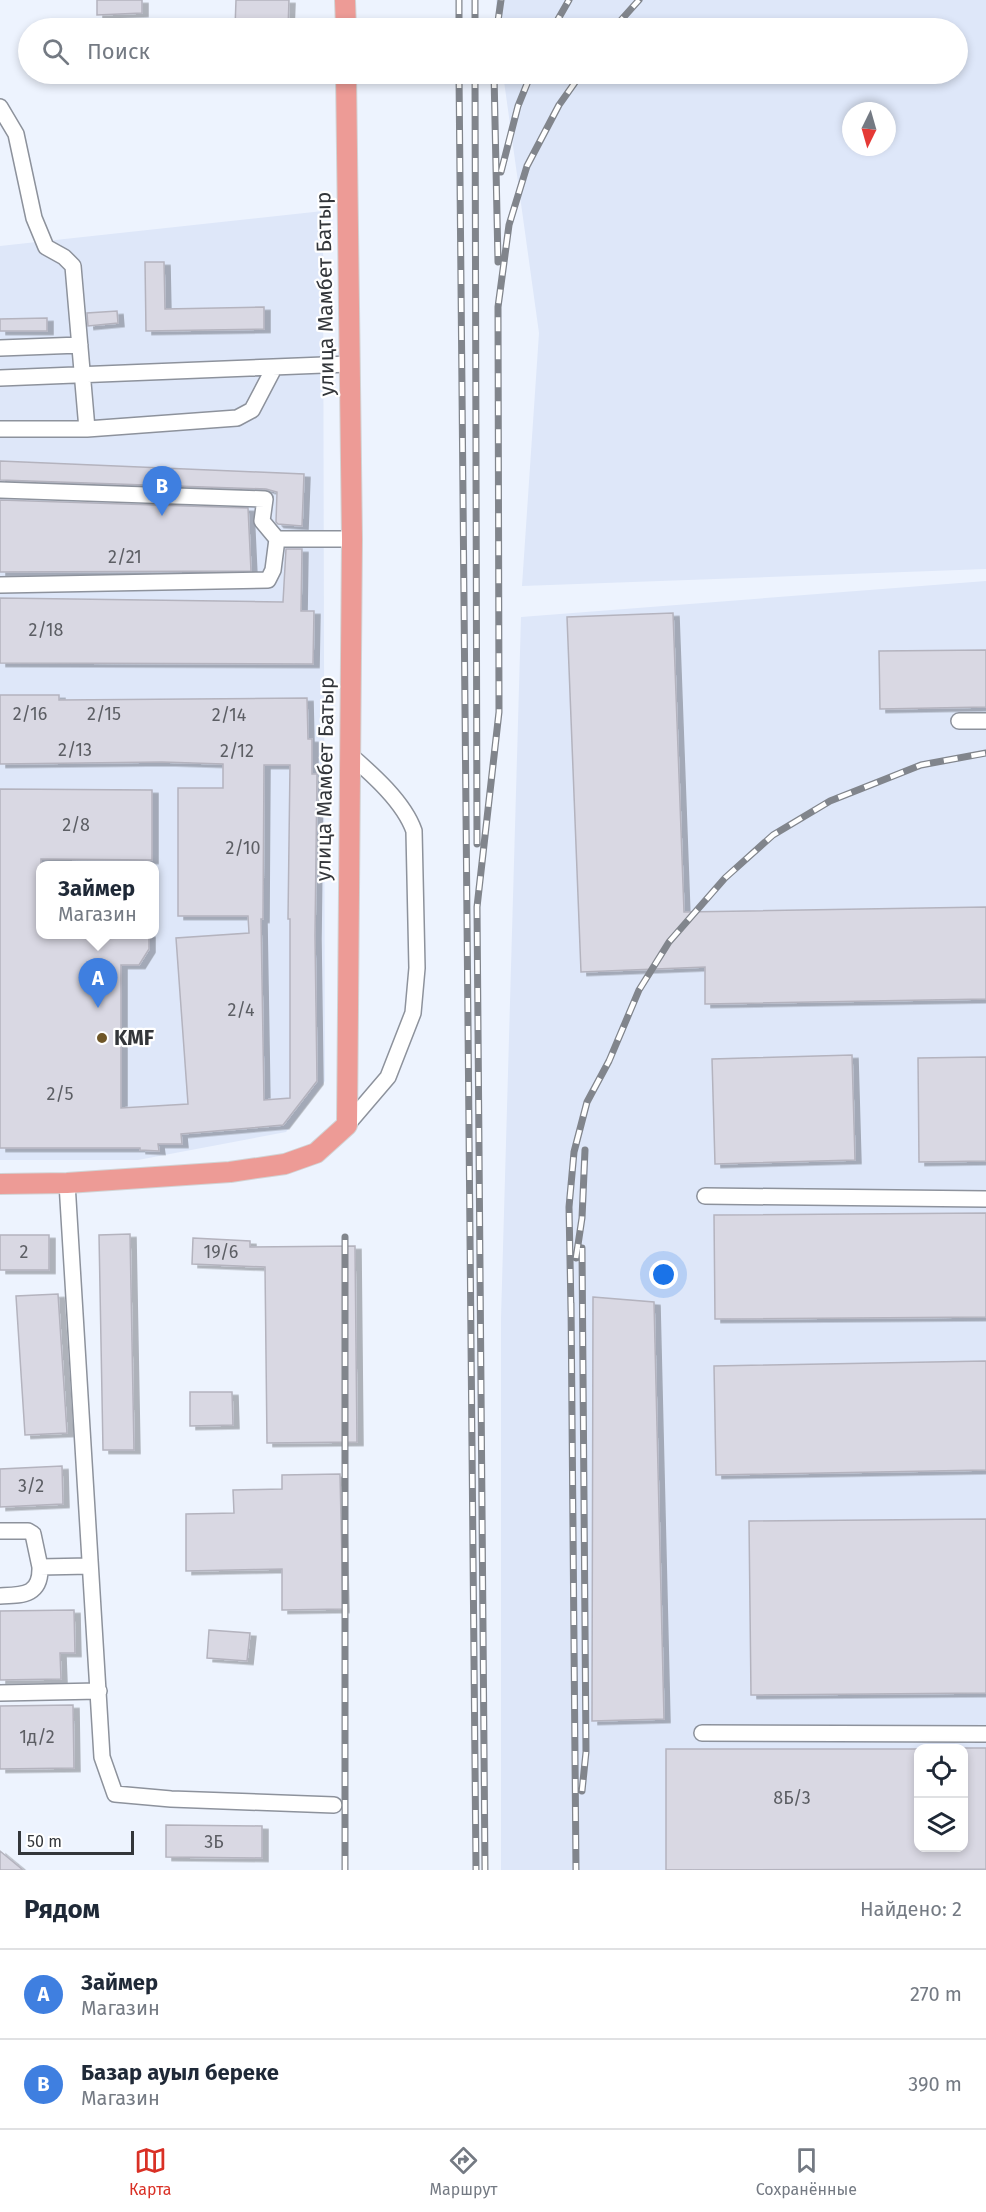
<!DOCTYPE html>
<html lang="ru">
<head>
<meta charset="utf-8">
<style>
	body { margin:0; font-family:"Fira Sans",sans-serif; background:#f6f6f7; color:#1f2937 }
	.controls { position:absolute; right:18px; bottom:18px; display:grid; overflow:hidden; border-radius:12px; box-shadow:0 3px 9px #0003 }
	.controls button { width:54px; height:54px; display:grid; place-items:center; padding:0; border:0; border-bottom:2px solid #e0e1e3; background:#fff; color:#1f2937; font:30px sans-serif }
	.compass { position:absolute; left:842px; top:102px; width:54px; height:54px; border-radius:50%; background:#fff; box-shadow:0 3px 9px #0003; rotate:185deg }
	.scale { position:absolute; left:18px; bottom:15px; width:116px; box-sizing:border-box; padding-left:6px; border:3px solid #33363a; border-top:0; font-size:16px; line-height:21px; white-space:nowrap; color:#33363a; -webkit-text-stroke:4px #fff; paint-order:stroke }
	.you { position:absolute; left:664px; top:1275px; width:21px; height:21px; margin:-15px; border:4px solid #fff; border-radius:50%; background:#1a73e8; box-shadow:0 0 0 9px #1a73e833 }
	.badge { display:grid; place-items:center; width:39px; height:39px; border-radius:50%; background:#d93025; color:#fff; font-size:20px; font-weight:700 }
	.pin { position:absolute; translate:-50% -50px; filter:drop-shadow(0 2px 3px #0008) }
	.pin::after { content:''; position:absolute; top:32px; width:21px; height:18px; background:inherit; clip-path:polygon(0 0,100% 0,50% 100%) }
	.popup { position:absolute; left:36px; top:861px; width:123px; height:78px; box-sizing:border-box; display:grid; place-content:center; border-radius:12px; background:#fff; filter:drop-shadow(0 2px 4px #0005); font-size:20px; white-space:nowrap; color:#747a83 }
	.popup b { font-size:22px; color:#1f2937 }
	.popup::after { content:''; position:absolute; left:50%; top:100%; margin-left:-12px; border:12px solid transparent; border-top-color:#fff }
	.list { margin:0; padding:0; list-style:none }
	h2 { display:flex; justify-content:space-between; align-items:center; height:78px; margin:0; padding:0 24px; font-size:26px }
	h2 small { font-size:20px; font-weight:400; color:#747a83 }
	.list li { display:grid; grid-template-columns:39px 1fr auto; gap:18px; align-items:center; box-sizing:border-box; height:90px; padding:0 24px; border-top:2px solid #e0e1e3 }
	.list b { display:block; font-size:22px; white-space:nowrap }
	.list p { margin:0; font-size:20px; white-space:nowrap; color:#747a83 }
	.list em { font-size:20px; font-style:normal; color:#747a83 }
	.icon { flex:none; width:33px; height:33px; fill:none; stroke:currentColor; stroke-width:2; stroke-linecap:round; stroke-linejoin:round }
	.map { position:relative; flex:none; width:986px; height:1870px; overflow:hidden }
	.search { position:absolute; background:#fff; box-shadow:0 3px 9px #0003; left:18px; right:18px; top:18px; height:66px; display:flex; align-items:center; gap:15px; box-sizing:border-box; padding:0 21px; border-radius:33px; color:#747a83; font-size:22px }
	.sheet { height:258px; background:#fff }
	nav { display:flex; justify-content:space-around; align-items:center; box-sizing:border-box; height:84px; border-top:2px solid #e0e1e3; background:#fff; font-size:16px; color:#747a83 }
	nav a { display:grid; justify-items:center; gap:3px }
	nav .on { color:#d93025 }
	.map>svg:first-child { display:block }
	.built { fill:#dee7f9; fill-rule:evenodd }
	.building { fill:#d9d8e3; stroke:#b4b3be; stroke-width:1.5; fill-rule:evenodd; filter:url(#shadow) }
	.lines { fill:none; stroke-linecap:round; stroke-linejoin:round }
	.minor-casing { stroke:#8d929c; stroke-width:18 }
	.major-casing { stroke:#d2d3d4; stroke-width:22 }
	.minor { stroke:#fff; stroke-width:15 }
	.major { stroke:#ed9b96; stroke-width:20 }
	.rail-casing { stroke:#81858c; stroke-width:7 }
	.rail { stroke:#fff; stroke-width:4.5; stroke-dasharray:14; stroke-linecap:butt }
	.poi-dot { fill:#6f5628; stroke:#fff; stroke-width:2 }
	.labels { text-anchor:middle; stroke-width:4.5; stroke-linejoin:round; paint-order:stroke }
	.number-label { font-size:18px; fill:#5c5e64 }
	.street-label { font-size:21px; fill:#33363a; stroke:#fff }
	.poi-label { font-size:21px; font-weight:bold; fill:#33363a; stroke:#fff; text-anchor:start }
</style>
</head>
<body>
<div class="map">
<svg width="986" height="1870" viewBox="0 0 986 1870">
	<defs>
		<filter id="shadow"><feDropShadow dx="6" dy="3.5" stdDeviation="0" flood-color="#0004"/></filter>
	</defs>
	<rect width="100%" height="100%" fill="#edf3fe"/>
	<path class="built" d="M496 0H986V569L522 586 539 333 503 74H958V28H497ZM851 111H887V147H851Z
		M323 211 325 1081 286 1132 138 1160H0V246ZM41 866H155V934H41Z
		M986 581V1870H501V1318L521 617ZM918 1748H964V1848H918Z"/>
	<path class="building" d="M97 0H142V13L97 15Z
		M236 0H289L288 28H235Z
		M145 262H164L165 309 264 307V329L146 331Z
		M117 311 118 323 88 326 87 313Z
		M47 318V331H0V319Z
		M0 461 304 474 302 526 278 524 276 522 277 492 266 489 0 480Z
		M0 500 248 508 251 571 0 572Z
		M286 549H302L301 611H314L313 664 0 663V598L283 602Z
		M673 613 684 912 986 907V999L705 1004V967L581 972 567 617Z
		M986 650V707L880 709 879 651Z
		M0 695H59V700L307 698 308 739H312V774H317L315 936 317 1081 283 1125 181 1134 182 1144H158L159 1151 140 1150V1148H0V789L152 790V860L41 859V934H149V949L139 965H121V1108L188 1104 176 938 249 933 248 916H178V788H223V764L162 762 0 764ZM264 765H290L288 919H290V1098L264 1100 261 919H263Z
		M852 1055 855 1160 715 1164 712 1059Z
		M986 1057V1161L919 1162 918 1058Z
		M986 1213V1317L715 1319 714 1215Z
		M130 1234 134 1450H103L99 1235Z
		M0 1235H49V1270H0Z
		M193 1238 250 1241V1247L355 1246 357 1442 267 1443 265 1267 192 1264Z
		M58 1294 67 1433 25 1435 16 1296Z
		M593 1297 654 1302 664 1719 592 1721Z
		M986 1361V1470L716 1475 714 1366Z
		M190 1392H232L233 1425 190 1426Z
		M62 1466 63 1504 0 1507V1469Z
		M340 1474 343 1609 282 1610V1569L186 1571V1514L234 1513 233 1490 282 1489V1475Z
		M986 1519V1693L751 1695 749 1521Z
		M74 1610 75 1653H60L61 1679 0 1680V1611Z
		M209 1630 250 1633 247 1661 207 1658Z
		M73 1705 74 1768 0 1769V1706Z
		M963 1748H986V1869L666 1870V1749H918V1848H963Z
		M166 1825 262 1826V1858L166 1857Z
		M0 1851 23 1870H0Z"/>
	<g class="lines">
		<defs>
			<path id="minor" d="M0 107 16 134 34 218 46 247 64 257 73 266 87 429
				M0 348 80 345
				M0 378 349 364
				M0 429H87L237 418 252 410 274 368
				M0 490 265 499 262 521 277 539 273 570 268 580 0 585
				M277 539H352
				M959 721H986
				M347 1125 388 1077 413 1013 417 968 414 831C404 802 372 774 349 754
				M67 1183 102 1757 115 1794 171 1799 334 1805
				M705 1196 986 1199
				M0 1531H28L33 1534 40 1567
				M0 1596C22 1595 41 1596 40 1567L90 1566
				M0 1693 99 1691
				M702 1733 986 1734"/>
			<path id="major" d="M345 0 346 28
				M0 1184 67 1183 230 1172 285 1164 316 1153 347 1125 352 539 346 74"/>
		</defs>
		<use href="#minor" class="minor-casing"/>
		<use href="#major" class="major-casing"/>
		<use href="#minor" class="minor"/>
		<use href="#major" class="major"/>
		<defs>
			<path id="rail" d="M459 0V28
				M475 0V28
				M497 28 501 0
				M553 28 569 0
				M614 28 639 0
				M459 74 476 1870
				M475 74 477 844
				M494 74 498 262
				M501 172 518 106 531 74
				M582 1248 586 1752 582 1791
				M576 1258 582 1218 585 1150
				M571 1303 576 1870
				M571 1311 569 1207 574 1152 587 1102 609 1061 639 990 669 942 725 878 773 835 830 801 921 765 986 753
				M345 1870V1237
				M485 1870 477 907 499 712 498 307 509 225 527 166 559 105 581 74"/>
		</defs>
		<use href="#rail" class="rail-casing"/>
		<use href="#rail" class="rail"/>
	</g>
	<circle class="poi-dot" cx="102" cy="1038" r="6"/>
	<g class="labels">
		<g class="number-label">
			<text x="125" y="563">2/21</text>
			<text x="46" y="636">2/18</text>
			<text x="30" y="720">2/16</text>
			<text x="104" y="720">2/15</text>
			<text x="229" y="721">2/14</text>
			<text x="75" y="756">2/13</text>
			<text x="237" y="757">2/12</text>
			<text x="76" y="831">2/8</text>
			<text x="243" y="854">2/10</text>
			<text x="241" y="1016">2/4</text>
			<text x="60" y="1100">2/5</text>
			<text x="24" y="1258">2</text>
			<text x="221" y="1258">19/6</text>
			<text x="31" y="1492">3/2</text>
			<text x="37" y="1743">1д/2</text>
			<text x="792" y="1804">8Б/3</text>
			<text x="214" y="1848">3Б</text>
		</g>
		<g class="street-label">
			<text transform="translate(325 294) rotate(-91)" y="7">улица Мамбет Батыр</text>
			<text transform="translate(325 779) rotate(-89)" y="7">улица Мамбет Батыр</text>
		</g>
		<g class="poi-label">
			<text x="114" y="1045">KMF</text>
		</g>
	</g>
</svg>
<div class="controls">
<button><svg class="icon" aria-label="locate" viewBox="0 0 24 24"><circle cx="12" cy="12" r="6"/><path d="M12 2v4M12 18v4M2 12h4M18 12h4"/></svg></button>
<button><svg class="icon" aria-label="layers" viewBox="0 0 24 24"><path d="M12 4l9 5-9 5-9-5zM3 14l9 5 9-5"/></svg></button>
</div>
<svg class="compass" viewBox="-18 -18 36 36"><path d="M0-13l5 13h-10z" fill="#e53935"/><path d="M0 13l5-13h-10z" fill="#747a83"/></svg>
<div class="scale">50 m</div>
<div class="you"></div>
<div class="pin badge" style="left:98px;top:1008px;background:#3f7fe0">A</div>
<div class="popup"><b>Займер</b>Магазин</div>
<div class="pin badge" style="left:162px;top:516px;background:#3f7fe0">B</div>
<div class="search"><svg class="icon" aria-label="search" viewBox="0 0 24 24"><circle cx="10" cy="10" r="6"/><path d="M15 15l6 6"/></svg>Поиск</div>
</div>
<section class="sheet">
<h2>Рядом<small>Найдено: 2</small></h2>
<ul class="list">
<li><span class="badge" style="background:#3f7fe0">A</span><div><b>Займер</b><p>Магазин</p></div><em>270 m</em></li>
<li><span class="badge" style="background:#3f7fe0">B</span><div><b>Базар ауыл береке</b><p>Магазин</p></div><em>390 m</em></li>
</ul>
</section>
<nav>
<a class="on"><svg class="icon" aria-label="map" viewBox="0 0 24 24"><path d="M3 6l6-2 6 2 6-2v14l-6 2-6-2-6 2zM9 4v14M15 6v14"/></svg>Карта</a>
<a><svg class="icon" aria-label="directions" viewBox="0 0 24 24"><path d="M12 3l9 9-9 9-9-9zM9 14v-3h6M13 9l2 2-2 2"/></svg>Маршрут</a>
<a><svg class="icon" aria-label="saved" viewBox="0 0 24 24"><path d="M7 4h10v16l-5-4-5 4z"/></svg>Сохранённые</a>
</nav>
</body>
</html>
